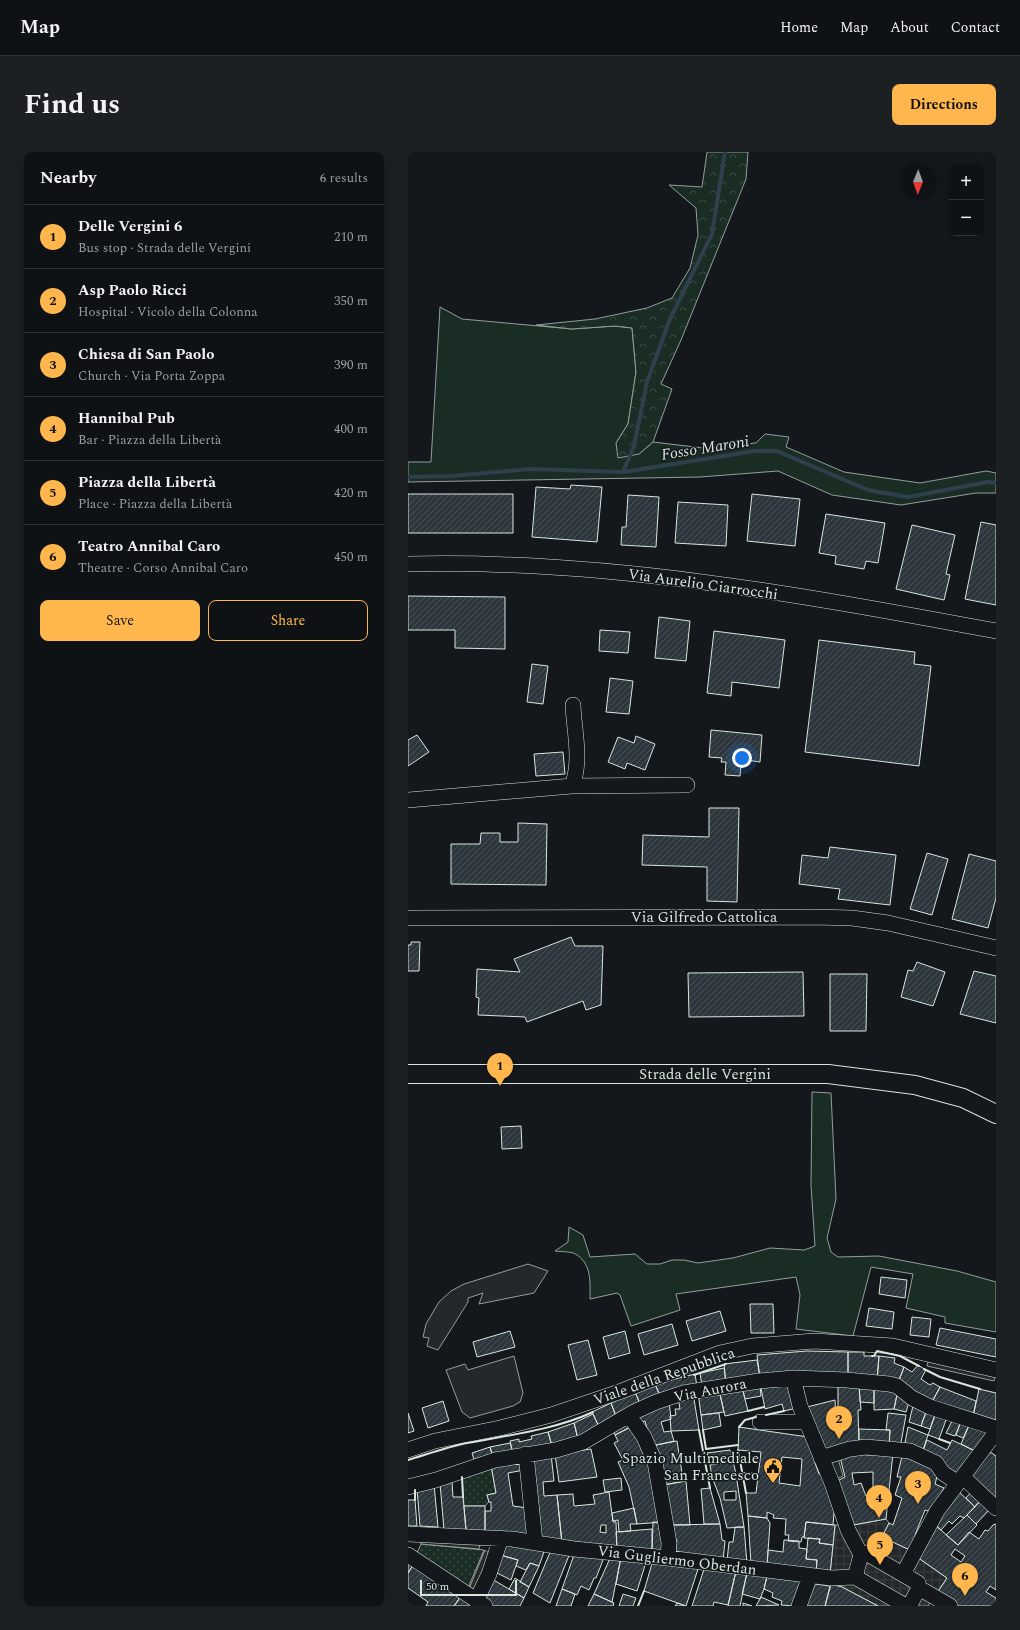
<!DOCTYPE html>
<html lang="en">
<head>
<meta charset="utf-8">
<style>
	body { margin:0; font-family:Spectral,serif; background:#1d2022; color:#f1f3f6 }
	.controls { position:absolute; right:12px; top:12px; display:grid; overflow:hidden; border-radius:8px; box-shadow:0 2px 10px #0003 }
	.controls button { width:36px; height:36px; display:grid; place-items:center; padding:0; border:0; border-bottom:1px solid #2f3234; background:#0f1215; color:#f1f3f6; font:20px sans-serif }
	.compass { position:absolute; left:492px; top:12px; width:36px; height:36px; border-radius:50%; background:#0f1215; box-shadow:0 2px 10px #0003; rotate:181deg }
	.scale { position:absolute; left:12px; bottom:10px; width:97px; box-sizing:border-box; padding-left:4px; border:2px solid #d8e6dc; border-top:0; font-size:11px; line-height:14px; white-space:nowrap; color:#d8e6dc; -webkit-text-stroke:3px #14181c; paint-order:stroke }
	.you { position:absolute; left:334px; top:606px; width:14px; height:14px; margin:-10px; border:3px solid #fff; border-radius:50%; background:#1a73e8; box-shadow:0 0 0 6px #1a73e833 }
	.badge { display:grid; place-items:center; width:26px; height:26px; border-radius:50%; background:#ffb74d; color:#111; font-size:13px; font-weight:700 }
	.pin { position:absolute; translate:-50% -33px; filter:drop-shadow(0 1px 2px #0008) }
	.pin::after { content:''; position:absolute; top:21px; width:14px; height:12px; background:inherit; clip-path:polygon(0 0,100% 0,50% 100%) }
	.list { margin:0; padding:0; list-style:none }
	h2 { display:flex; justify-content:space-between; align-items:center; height:52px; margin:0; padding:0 16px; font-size:17px }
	h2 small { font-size:13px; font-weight:400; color:#9b9ea0 }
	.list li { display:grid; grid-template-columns:26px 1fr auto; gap:12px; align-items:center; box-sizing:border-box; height:64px; padding:0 16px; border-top:1px solid #2f3234 }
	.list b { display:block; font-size:15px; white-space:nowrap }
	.list p { margin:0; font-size:13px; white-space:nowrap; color:#9b9ea0 }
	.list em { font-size:13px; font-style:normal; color:#9b9ea0 }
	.actions { display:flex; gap:8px; padding:12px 16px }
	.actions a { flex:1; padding:9px 0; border:1px solid #ffb74d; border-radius:8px; text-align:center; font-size:14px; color:#ffb74d }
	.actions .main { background:#ffb74d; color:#111 }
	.map { position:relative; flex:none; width:588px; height:1454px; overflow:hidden; border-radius:8px }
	header { display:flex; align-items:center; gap:24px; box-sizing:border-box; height:56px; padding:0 20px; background:#0f1215; border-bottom:1px solid #2f3234 }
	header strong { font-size:19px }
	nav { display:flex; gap:22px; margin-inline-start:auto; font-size:14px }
	.intro { display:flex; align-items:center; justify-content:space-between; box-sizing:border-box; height:96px; padding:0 24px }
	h1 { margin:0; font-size:28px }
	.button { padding:10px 18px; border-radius:8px; background:#ffb74d; color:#111; font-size:14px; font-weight:700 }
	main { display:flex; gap:24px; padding:0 24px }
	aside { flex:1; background:#0f1215; border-radius:8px; box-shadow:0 2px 10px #0003 }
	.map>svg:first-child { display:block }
	.grass { fill:#1a2d24; stroke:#939e99 }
	.forest { fill:url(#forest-crowns); stroke:#939e99 }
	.park { fill:url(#park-dots); stroke:#939e99 }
	.parking { fill:#24282b; stroke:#939e99 }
	.plaza { fill:url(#plaza-grid); stroke:#939e99 }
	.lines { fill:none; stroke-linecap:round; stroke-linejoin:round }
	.stream { stroke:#2f3f4d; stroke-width:4 }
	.building { fill:url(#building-hatch); stroke:#d8e6dc; fill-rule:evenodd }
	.minor-casing { stroke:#d8e6dc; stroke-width:16 }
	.major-casing { stroke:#d8e6dc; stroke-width:20 }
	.minor { stroke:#14181c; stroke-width:15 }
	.major { stroke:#14181c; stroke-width:18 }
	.wall { stroke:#d8e6dc; stroke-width:2 }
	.labels { text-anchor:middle; stroke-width:3; stroke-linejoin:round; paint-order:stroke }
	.street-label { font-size:15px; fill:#d8e6dc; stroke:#14181c }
	.poi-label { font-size:15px; fill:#d8e6dc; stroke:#14181c; text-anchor:end }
	.water-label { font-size:16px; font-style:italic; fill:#d8e6dc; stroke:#14181c }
</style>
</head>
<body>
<header>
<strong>Map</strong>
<nav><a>Home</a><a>Map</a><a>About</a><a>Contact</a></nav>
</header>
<div class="intro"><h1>Find us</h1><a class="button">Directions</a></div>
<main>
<aside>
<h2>Nearby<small>6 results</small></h2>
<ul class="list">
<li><span class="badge">1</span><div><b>Delle Vergini 6</b><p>Bus stop · Strada delle Vergini</p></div><em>210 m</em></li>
<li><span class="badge">2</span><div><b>Asp Paolo Ricci</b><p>Hospital · Vicolo della Colonna</p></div><em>350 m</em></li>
<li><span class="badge">3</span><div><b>Chiesa di San Paolo</b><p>Church · Via Porta Zoppa</p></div><em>390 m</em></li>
<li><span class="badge">4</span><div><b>Hannibal Pub</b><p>Bar · Piazza della Libertà</p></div><em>400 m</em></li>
<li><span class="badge">5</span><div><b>Piazza della Libertà</b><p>Place · Piazza della Libertà</p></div><em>420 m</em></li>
<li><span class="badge">6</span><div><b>Teatro Annibal Caro</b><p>Theatre · Corso Annibal Caro</p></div><em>450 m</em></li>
</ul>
<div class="actions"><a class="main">Save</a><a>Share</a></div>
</aside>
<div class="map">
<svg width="588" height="1454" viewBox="0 0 588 1454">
	<defs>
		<pattern id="forest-crowns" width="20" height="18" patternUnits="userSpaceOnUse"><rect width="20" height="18" fill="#1a2d24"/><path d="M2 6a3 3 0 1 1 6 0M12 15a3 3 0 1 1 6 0" fill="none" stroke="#3b4b43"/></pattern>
		<pattern id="park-dots" width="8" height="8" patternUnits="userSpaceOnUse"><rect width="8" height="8" fill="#1a2d24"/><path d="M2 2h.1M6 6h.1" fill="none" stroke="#3b4b43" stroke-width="1.8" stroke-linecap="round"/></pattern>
		<pattern id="plaza-grid" width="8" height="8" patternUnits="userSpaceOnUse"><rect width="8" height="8" fill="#24282b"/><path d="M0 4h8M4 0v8" fill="none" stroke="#393d3f"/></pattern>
		<pattern id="building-hatch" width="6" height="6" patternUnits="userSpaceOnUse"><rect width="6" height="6" fill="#2c363c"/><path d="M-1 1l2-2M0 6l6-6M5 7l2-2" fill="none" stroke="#4a5358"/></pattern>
	</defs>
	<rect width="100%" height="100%" fill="#14181c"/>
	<path class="grass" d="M32 155 54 167 164 177 207 174 224 176 228 220 220 272 208 291 231 302 245 290 295 296 348 291 357 282 381 285 378 295 436 320 512 331 578 319 588 321V341H568L493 353 424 343 370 319 292 325 0 330V310H23Z
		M404 940 423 941 428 1047 419 1086 423 1100 430 1105 471 1104 549 1119 588 1130V1180L537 1171V1165L498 1156 505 1122 463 1115 445 1184 388 1177 392 1143 388 1125 268 1142 272 1158 223 1174 212 1143 209 1141 182 1147C182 1131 184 1113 169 1103 164 1099 153 1100 147 1099L160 1090 161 1075 175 1083 182 1105 227 1102 239 1112H252L264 1108H276L290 1111 325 1106 362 1096 396 1098 407 1094 403 1033Z"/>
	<path class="forest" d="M299 0H340L338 27 273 188 253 232 264 237 245 290 231 302 210 306 208 291 220 272 228 220 224 176 207 174 164 177 128 173 187 167 239 156 264 146 282 116 290 83 288 56 261 33 294 35Z"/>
	<path class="park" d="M83 1313 88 1341 79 1343 81 1350 77 1354H56L54 1323Z
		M13 1392 76 1398 60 1436 9 1401Z"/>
	<path class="parking" d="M120 1112 140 1119 126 1141 71 1152 75 1141 60 1146V1150L30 1198 19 1194 21 1186 15 1185 18 1172 31 1150 43 1139 56 1132Z
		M522 1202 588 1222 586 1229 519 1214Z
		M106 1204 115 1241 112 1250 105 1254 62 1266 54 1260 38 1218 57 1212 60 1218Z
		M429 1303 435 1324 426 1328 416 1307Z
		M13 1388 72 1393 71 1397 13 1392Z
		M77 1398 82 1402 67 1439 61 1437Z"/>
	<path class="plaza" d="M478 1367 481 1371 474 1385 504 1399 509 1405 539 1426 520 1454H470L434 1435 423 1432 422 1422 427 1373H445Z"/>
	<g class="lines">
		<path class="stream" d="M215 320 226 294 239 230 262 167 304 82 317 0
			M0 325 44 324 123 317 215 320 347 299H369L460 338 500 345 580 330 588 331"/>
	</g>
	<path class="building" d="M163 333 194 335 189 390 124 385 128 335 162 337Z
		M0 342H105V381H0Z
		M344 342 392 347 387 394 339 389Z
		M220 343 251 345 248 395 213 393 214 375H218Z
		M270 350 320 353 318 394 267 391Z
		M418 362 477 371 470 411 458 409 456 417 427 412 428 404 411 401Z
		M573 370 588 373V453L557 447Z
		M504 373 547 383 538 422 542 423 536 448 488 437Z
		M0 444 97 445V497L47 496V478H0Z
		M251 465 282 469 278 509 247 506Z
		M192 478 222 480 220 501 191 499Z
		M306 479 377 488 371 536 324 530 323 544 299 541Z
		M411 488 507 500 506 512 523 514 511 614 397 600Z
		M124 512 140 514 135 552 119 550Z
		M202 526 225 529 221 562 198 560Z
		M303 578 354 583 352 610 338 608V613H333L332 624 317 623 318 610H313L314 606 301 605Z
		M9 583 21 600 0 614V588Z
		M228 584 247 592 237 618 219 611 217 617 200 610 210 585 226 591Z
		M155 600 157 622 128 624 126 602Z
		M301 656H331L329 750 299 749V715L234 713 235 683 301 685Z
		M110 671 139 672 138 733 43 732V692H72L73 681H92V690H110Z
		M422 695 488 703 482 753 430 747 432 737 391 732 394 703 420 706Z
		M519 701 540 707 524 763 502 757Z
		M561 702 588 709V746L580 776 544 767Z
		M163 785 167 794H195L193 853 178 858 175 849 119 870 117 865 70 863 71 846 68 845 69 817 112 820 106 807Z
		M3 790H12L11 819H0V793H3Z
		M509 810 537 820 525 854 493 845 500 818 505 819Z
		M566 819 588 824V871L552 862Z
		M395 820 396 864 281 865 280 821Z
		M422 822H459L458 879H422Z
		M113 974 114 996 94 997 93 975Z
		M473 1125 499 1128 497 1146 471 1142Z
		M342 1152H365L366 1181H343Z
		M461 1156 486 1160 484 1177 458 1174Z
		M312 1159 318 1179 284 1189 278 1169Z
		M504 1165 523 1167 521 1185 502 1183Z
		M264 1172 270 1193 236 1203 230 1182Z
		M532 1176 588 1187V1205L528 1193Z
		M102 1179 107 1195 69 1205 65 1190Z
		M217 1179 222 1201 201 1207 195 1185Z
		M180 1188 189 1223 169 1228 160 1193Z
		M399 1199 440 1200V1224L352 1226 349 1203Z
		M440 1200H456V1204H471L469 1228 440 1224Z
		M471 1204 487 1206 486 1211 496 1215 490 1231 469 1228Z
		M349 1208 352 1226 318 1231 316 1212Z
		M510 1213 518 1218 513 1227 522 1233 525 1231 532 1235 523 1252 490 1231 496 1215 504 1220Z
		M316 1216 318 1231 294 1234 292 1221Z
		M287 1222 289 1235 253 1246 247 1232Z
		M246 1230 253 1246 233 1254 227 1240Z
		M383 1230 389 1256 376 1259 374 1252 357 1257 352 1231Z
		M430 1231 451 1233 453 1258H450L451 1293 414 1302 395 1256 427 1248 428 1269 434 1268 432 1257H430Z
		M352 1233 353 1244 337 1247 334 1235Z
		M451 1233 466 1234V1251L452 1250Z
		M466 1234 490 1238 486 1257 466 1258Z
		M334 1235 340 1259 317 1264 311 1238Z
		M532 1235 568 1249 565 1265 523 1252Z
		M571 1237 588 1241V1274L565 1265Z
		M311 1238 316 1260 293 1263 290 1240Z
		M490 1238 502 1247 498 1260 486 1257Z
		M227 1240 233 1254 209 1267 203 1251Z
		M285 1241 291 1278 263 1279 262 1264 268 1263 267 1257H272L270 1245Z
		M35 1249 41 1269 20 1276 14 1256Z
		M261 1249 263 1267 253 1270 256 1280 263 1279 266 1289 244 1294 237 1269 230 1272 226 1264Z
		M506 1250 519 1257 513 1274 501 1270Z
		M203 1251 209 1267 192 1277 184 1260Z
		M519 1257 528 1260 522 1277 513 1274Z
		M528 1260 538 1268 531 1287 520 1283Z
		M0 1261 6 1279 0 1281Z
		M311 1261 313 1274 295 1278 293 1263Z
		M480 1261 498 1263 492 1296 481 1294 482 1278H478Z
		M185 1262 192 1277 170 1287 166 1271Z
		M546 1265 554 1267 547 1284 538 1281Z
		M220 1267 224 1274 207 1283 204 1277Z
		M554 1267 563 1269 555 1286 548 1283Z
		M563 1269 582 1277 567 1299 553 1292Z
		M166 1271 170 1287 144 1294 140 1280Z
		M225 1274 244 1311 255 1370 229 1372 221 1335 210 1310 215 1308 206 1291 210 1289 207 1283Z
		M331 1275 400 1285 408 1307 406 1308 411 1322 417 1320 427 1350 425 1373 398 1370 396 1385H394L393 1390 380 1389 381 1383H377L378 1367 365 1366 366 1363 359 1360V1366L340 1364 338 1341H348L353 1300 330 1298ZM374 1305 394 1307 392 1334 371 1331Z
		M500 1275 520 1283 514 1301 496 1296Z
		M451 1277 482 1278 481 1294 451 1293Z
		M140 1280 144 1294 105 1301 102 1289 111 1287V1290L124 1287 123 1284Z
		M519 1288 539 1298 544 1288 567 1299 549 1327 514 1301Z
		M269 1289 274 1321H277L278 1329 255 1333 248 1293Z
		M102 1291 105 1301 85 1305 82 1295Z
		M82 1295 85 1305 67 1311 64 1301Z
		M183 1297 189 1325 151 1330 147 1302Z
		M322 1298 325 1309 302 1313 299 1301Z
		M579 1298 588 1304V1352L560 1325Z
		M466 1299 485 1301 478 1367 445 1373 429 1329 437 1325 433 1309 434 1301 463 1303ZM465 1320V1343L458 1344 453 1331 446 1333 444 1321Z
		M495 1300 531 1317 527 1332 536 1336 523 1360 517 1358 507 1383 511 1385 504 1399 474 1385 481 1371 485 1373 494 1346 487 1343 493 1325H489Z
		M143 1302 146 1329 135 1330 136 1344 149 1343 154 1391 130 1387 120 1305Z
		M115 1306 116 1318 100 1321 105 1354 120 1356 123 1386 77 1381V1359H83V1350H81L79 1343 88 1341 83 1313Z
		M325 1309 328 1322 304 1325 302 1313Z
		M328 1322 336 1375 319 1376 312 1346 304 1325ZM328 1339V1348H316V1340Z
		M213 1326 214 1338 197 1340 195 1328Z
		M278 1329 282 1373H261L255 1333Z
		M44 1330 45 1345H55L58 1378H36L32 1331Z
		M26 1332 30 1375 12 1374 9 1336Z
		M302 1336 312 1372H296L293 1337Z
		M549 1338 567 1355 556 1366 552 1364 544 1372 541 1369 533 1378 526 1372Z
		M564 1339 573 1348 567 1355 558 1346Z
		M201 1340 205 1370H208L209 1397 154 1391 149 1343 165 1342 166 1354 187 1352 185 1343ZM193 1373H198V1381L192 1380Z
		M574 1347 583 1356 568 1372 559 1363Z
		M0 1348H7L9 1374H0Z
		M56 1354H77V1379L58 1378Z
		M226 1356 229 1372H222L223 1379 211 1380 210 1368 205 1369 204 1361Z
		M559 1363 569 1373 550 1393 538 1383Z
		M340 1364 359 1366 362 1371 359 1414 343 1412Z
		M245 1370H255L257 1402 244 1401Z
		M398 1370 427 1373 425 1393 411 1391 412 1387 396 1386Z
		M312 1372 314 1388 317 1389 315 1409 267 1403 269 1388 264 1387 261 1373Z
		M526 1372 550 1393 561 1380 571 1387 577 1378 580 1379 585 1373 588 1372V1438L582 1434 578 1440 588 1446V1454H549L529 1441 539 1426 509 1405ZM547 1397 557 1404 553 1410 543 1403Z
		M327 1375H336L339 1412 319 1409 321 1390H325Z
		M244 1377V1401L209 1397 208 1380Z
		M400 1386 412 1387 411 1391 425 1393 422 1422 408 1420 409 1408 398 1407Z
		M376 1388 391 1389V1396L399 1397 398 1407 409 1408 408 1420 359 1414 360 1398 375 1400Z
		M97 1389 137 1397 131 1414 122 1411 118 1418 108 1414 110 1408 92 1403Z
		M143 1398 162 1401 142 1451 125 1441Z
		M167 1400 197 1403 188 1426H186L181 1438 173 1434 169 1443 154 1437Z
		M92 1403 110 1408 103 1428 87 1420Z
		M203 1404 213 1405 204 1450 186 1442Z
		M213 1405 239 1407 229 1439 208 1432Z
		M245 1408 291 1414 278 1454 236 1439Z
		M0 1409 5 1413 0 1421Z
		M122 1411 131 1414 121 1435 112 1430Z
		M5 1413 53 1444 46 1454H18L20 1450 0 1436V1421Z
		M297 1414 328 1419 320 1453 306 1450 305 1454H284Z
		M328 1419 339 1421 332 1454H320Z
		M339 1421 359 1424 356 1437 352 1447 334 1442Z
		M359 1424 395 1429 387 1454 373 1453 374 1449 364 1445 365 1441 356 1437Z
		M107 1426 121 1435 116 1446 101 1437Z
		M84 1427 116 1446 112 1454H84L74 1448Z
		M401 1431 422 1434 417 1454H394Z
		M423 1432 434 1435 470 1454H417Z
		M154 1437 167 1442 163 1454H148Z
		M186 1442 206 1451 205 1454H180Z
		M215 1442 228 1446 225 1454H211Z
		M53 1444 69 1454H46Z
		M353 1445 371 1453 348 1454Z
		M269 1451 278 1454H267Z
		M335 1451 344 1454H335Z"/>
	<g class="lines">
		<defs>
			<path id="minor" d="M0 412C198 407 394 443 588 479
				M164 634C174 608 166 579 165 553
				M0 648 164 634 279 633
				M0 766 407 765 444 766 480 771 588 796
				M385 1226 392 1254 424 1331 440 1378 453 1403 447 1425 496 1453 503 1451 511 1436 510 1431 458 1401 453 1403
				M221 1263 236 1285 247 1310 261 1391 260 1406
				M352 1270H398
				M0 1298 27 1289 92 1276 143 1263 211 1240 312 1201 344 1194 406 1189 485 1194 588 1218
				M118 1302 127 1390
				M413 1306 442 1297 458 1295 502 1299 528 1311 535 1321 550 1331
				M555 1325 588 1356
				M0 1335 28 1328 87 1308 148 1298 175 1290 226 1260 248 1250 275 1241 351 1229 385 1226 439 1228 481 1232 489 1234 504 1246 522 1255 588 1276
				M0 1382 104 1387 166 1397 260 1406 423 1426 447 1425
				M0 1403 77 1454
				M495 1422 529 1359 588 1280
				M511 1436 542 1454
				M68 1449 81 1422 93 1386
				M391 1454 402 1424"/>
			<path id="major" d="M0 922H420L507 933 555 946 588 962"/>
		</defs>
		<use href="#minor" class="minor-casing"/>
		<use href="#major" class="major-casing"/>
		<use href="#minor" class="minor"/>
		<use href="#major" class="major"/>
		<path class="wall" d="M464 1204H466L469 1199 492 1204 511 1214
			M516 1217 532 1225 572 1237
			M286 1223 318 1212
			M340 1259 356 1255
			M358 1263 376 1259
			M331 1275 337 1268 348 1265
			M291 1278 302 1336
			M295 1278 298 1297 330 1293
			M531 1287 542 1291
			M330 1298 338 1341
			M0 1308C20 1302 39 1295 59 1291 101 1283 146 1278 185 1260
			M334 1321 350 1322
			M54 1325 55 1345
			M7 1338V1348
			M230 1454 236 1439"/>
	</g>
	<defs>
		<symbol id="civic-pin" viewBox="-11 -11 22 30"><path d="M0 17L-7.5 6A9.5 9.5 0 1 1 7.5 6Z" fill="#ffb74d" stroke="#14181c"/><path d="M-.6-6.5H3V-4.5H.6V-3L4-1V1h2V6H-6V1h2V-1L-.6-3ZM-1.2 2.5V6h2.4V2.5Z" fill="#111"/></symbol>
	</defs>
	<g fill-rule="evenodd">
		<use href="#civic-pin" x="354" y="1304" width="22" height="30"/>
	</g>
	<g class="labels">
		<g class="street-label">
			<text transform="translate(295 432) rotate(8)" y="5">Via Aurelio Ciarrocchi</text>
			<text x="296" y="770">Via Gilfredo Cattolica</text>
			<text x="297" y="927">Strada delle Vergini</text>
			<text transform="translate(256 1224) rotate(-19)" y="5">Viale della Repubblica</text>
			<text transform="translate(302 1238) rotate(-11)" y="5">Via Aurora</text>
			<text transform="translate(269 1408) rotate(7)" y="5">Via Gugliermo Oberdan</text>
		</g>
		<g class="poi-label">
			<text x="351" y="1311">Spazio Multimediale<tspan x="351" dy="17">San Francesco</tspan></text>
		</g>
		<g class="water-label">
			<text transform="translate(297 295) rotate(-9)" y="6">Fosso Maroni</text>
		</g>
	</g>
</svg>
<div class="controls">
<button>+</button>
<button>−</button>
</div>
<svg class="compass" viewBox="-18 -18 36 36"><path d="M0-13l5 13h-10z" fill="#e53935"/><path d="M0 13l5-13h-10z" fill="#9b9ea0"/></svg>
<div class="scale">50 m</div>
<div class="you"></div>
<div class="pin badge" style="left:92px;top:934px">1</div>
<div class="pin badge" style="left:431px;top:1287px">2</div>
<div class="pin badge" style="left:510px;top:1352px">3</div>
<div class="pin badge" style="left:471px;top:1366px">4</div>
<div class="pin badge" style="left:472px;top:1413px">5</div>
<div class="pin badge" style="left:557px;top:1444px">6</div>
</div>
</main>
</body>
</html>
